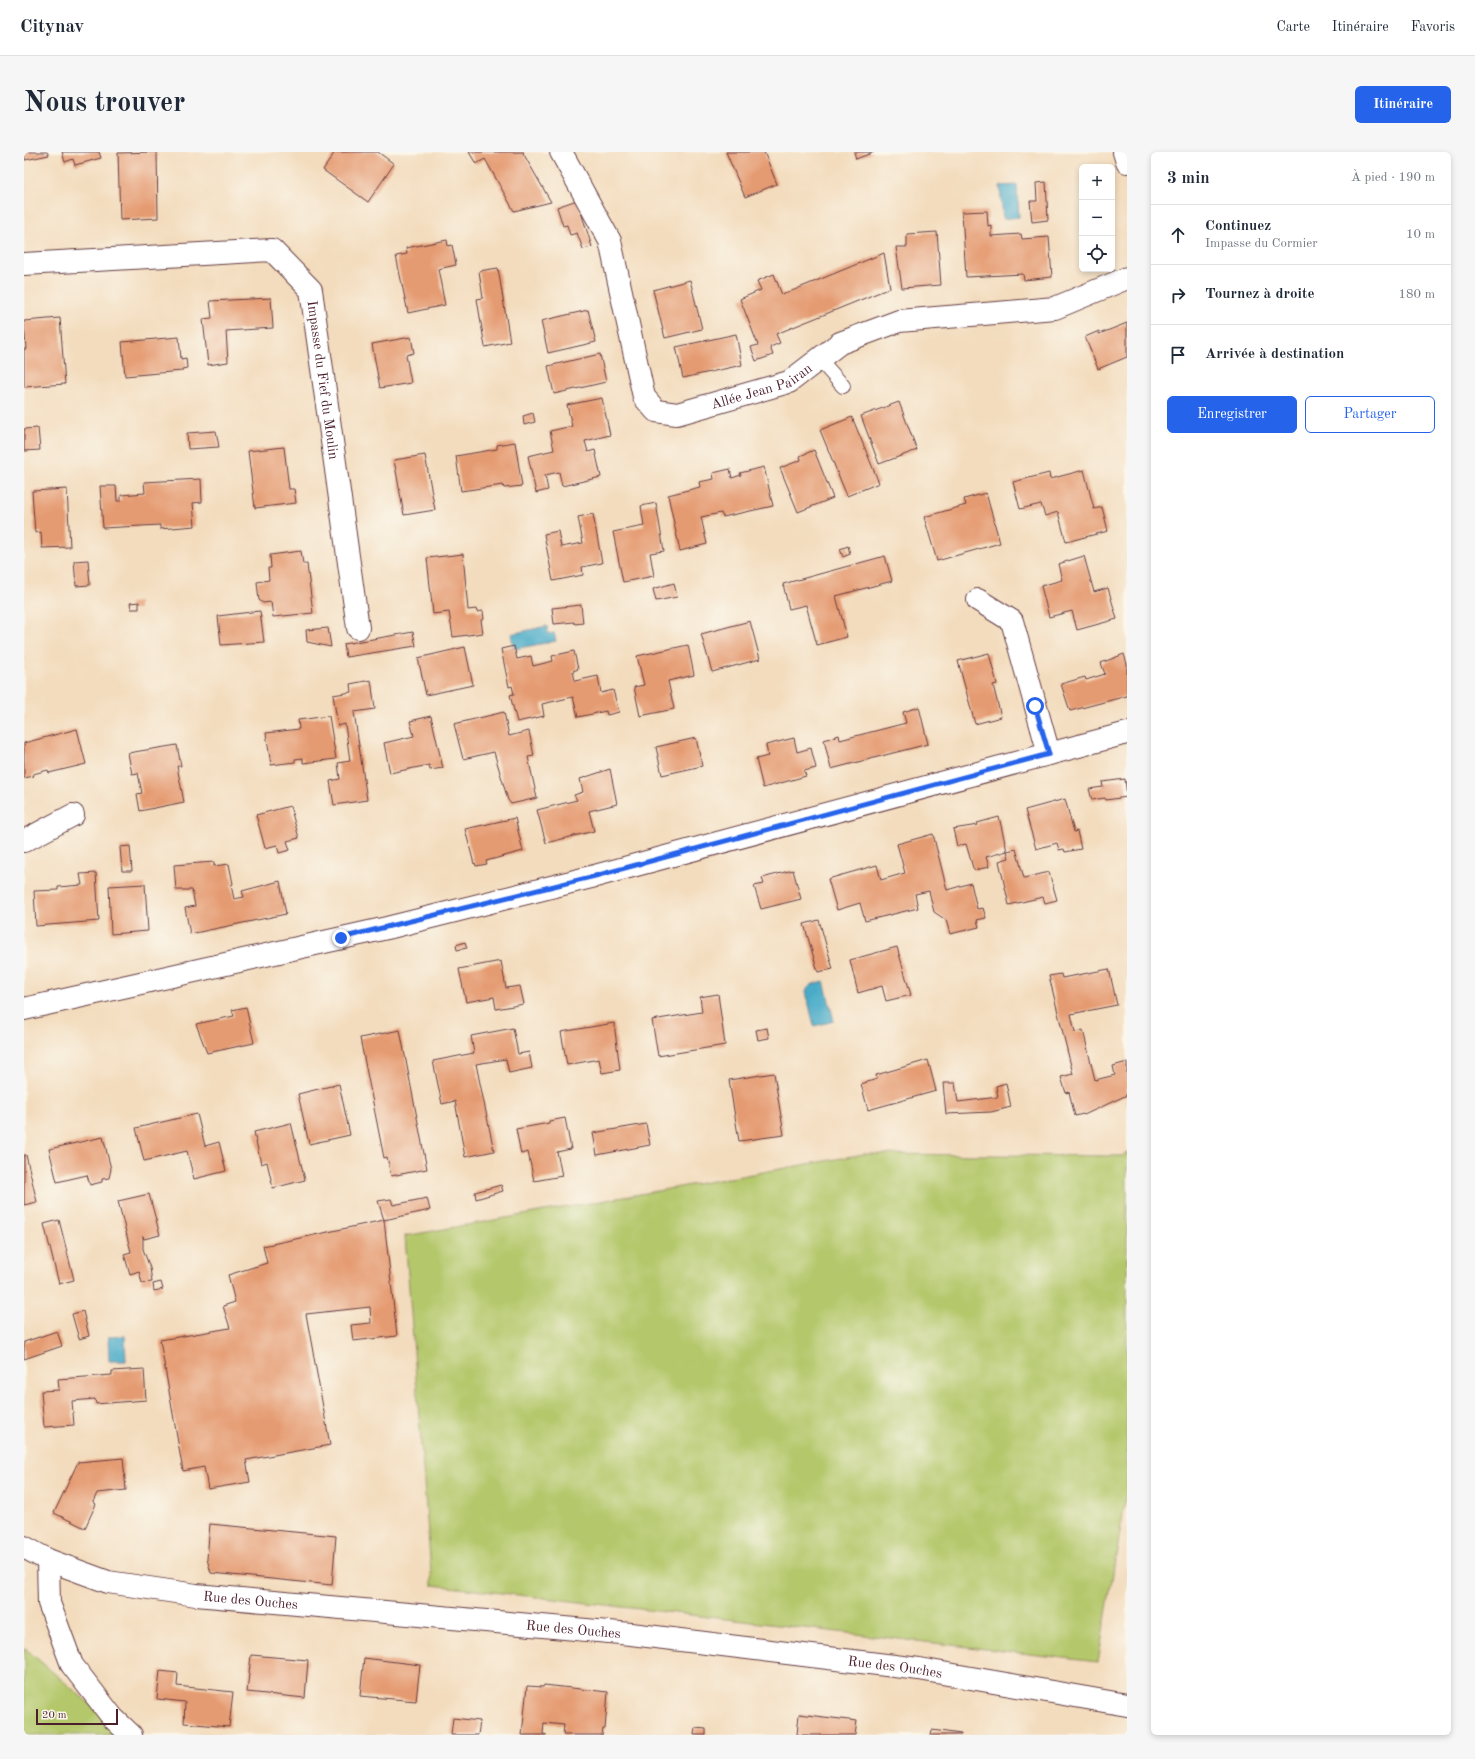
<!DOCTYPE html>
<html lang="fr">
<head>
<meta charset="utf-8">
<style>
	body { margin:0; font-family:"Old Standard TT",serif; background:#f6f6f7; color:#1f2937 }
	.controls { position:absolute; right:12px; top:12px; display:grid; overflow:hidden; border-radius:6px; box-shadow:0 2px 6px #0003 }
	.controls button { width:36px; height:36px; display:grid; place-items:center; padding:0; border:0; border-bottom:1px solid #e0e1e3; background:#fff; color:#1f2937; font:20px sans-serif }
	.scale { position:absolute; left:12px; bottom:10px; width:82px; box-sizing:border-box; padding-left:4px; border:2px solid #4a1f2b; border-top:0; font-size:11px; line-height:14px; white-space:nowrap; color:#4a1f2b; -webkit-text-stroke:3px #fbf7ec; paint-order:stroke }
	.stop { position:absolute; width:12px; height:12px; margin:-9px; border:3px solid #2563eb; border-radius:50%; background:#fff }
	.stop.end { background:#2563eb; border-color:#fff; box-shadow:0 1px 4px #0008 }
	.list { margin:0; padding:0; list-style:none }
	h2 { display:flex; justify-content:space-between; align-items:center; height:52px; margin:0; padding:0 16px; font-size:17px }
	h2 small { font-size:13px; font-weight:400; color:#747a83 }
	.list li { display:grid; grid-template-columns:26px 1fr auto; gap:12px; align-items:center; box-sizing:border-box; height:60px; padding:0 16px; border-top:1px solid #e0e1e3 }
	.list b { display:block; font-size:15px; white-space:nowrap }
	.list p { margin:0; font-size:13px; white-space:nowrap; color:#747a83 }
	.list em { font-size:13px; font-style:normal; color:#747a83 }
	.actions { display:flex; gap:8px; padding:12px 16px }
	.actions a { flex:1; padding:9px 0; border:1px solid #2563eb; border-radius:6px; text-align:center; font-size:14px; color:#2563eb }
	.actions .main { background:#2563eb; color:#fff }
	.icon { flex:none; width:22px; height:22px; fill:none; stroke:currentColor; stroke-width:2; stroke-linecap:round; stroke-linejoin:round }
	.map { position:relative; flex:none; width:1103px; height:1583px; overflow:hidden; border-radius:6px }
	header { display:flex; align-items:center; gap:24px; box-sizing:border-box; height:56px; padding:0 20px; background:#fff; border-bottom:1px solid #e0e1e3 }
	header strong { font-size:19px }
	nav { display:flex; gap:22px; margin-inline-start:auto; font-size:14px }
	.intro { display:flex; align-items:center; justify-content:space-between; box-sizing:border-box; height:96px; padding:0 24px }
	h1 { margin:0; font-size:28px }
	.button { padding:10px 18px; border-radius:6px; background:#2563eb; color:#fff; font-size:14px; font-weight:700 }
	main { display:flex; gap:24px; padding:0 24px }
	aside { flex:1; background:#fff; border-radius:6px; box-shadow:0 2px 6px #0003 }
	.map>svg:first-child { display:block }
	.green { fill:#b4c76b; stroke:#7f734b }
	.water { fill:#49abc8; stroke:#4a657a }
	.building { fill:#e59b72 }
	.lines { fill:none; stroke-linecap:round; stroke-linejoin:round }
	.lane-casing { stroke:#633b41; stroke-width:16 }
	.street-casing { stroke:#633b41; stroke-width:24 }
	.primary-casing { stroke:#633b41; stroke-width:24 }
	.lane { stroke:#fff; stroke-width:14 }
	.street { stroke:#fff; stroke-width:22 }
	.primary { stroke:#fff; stroke-width:22 }
	.route { stroke:#2563eb; stroke-width:5 }
	.labels { text-anchor:middle; stroke-width:3.5; stroke-linejoin:round; paint-order:stroke }
	.street-label { font-size:14px; fill:#4a1f2b; stroke:#fbf7ec }
</style>
</head>
<body>
<header>
<strong>Citynav</strong>
<nav><a>Carte</a><a>Itinéraire</a><a>Favoris</a></nav>
</header>
<div class="intro"><h1>Nous trouver</h1><a class="button">Itinéraire</a></div>
<main>
<div class="map">
<svg width="1103" height="1583" viewBox="0 0 1103 1583">
	<rect width="100%" height="100%" fill="#fbf7ec"/>
	<filter id="ink" filterUnits="userSpaceOnUse"><feTurbulence type="fractalNoise" baseFrequency=".025" numOctaves="2"/><feDisplacementMap in="SourceGraphic" scale="8" xChannelSelector="R" yChannelSelector="G"/><feConvolveMatrix kernelMatrix="1 2 1 2 8 2 1 2 1" color-interpolation-filters="sRGB"/></filter>
	<filter id="wash" filterUnits="userSpaceOnUse"><feTurbulence type="fractalNoise" baseFrequency=".012" numOctaves="4" result="noise"/><feDisplacementMap in="SourceGraphic" scale="16" xChannelSelector="R" yChannelSelector="G"/><feGaussianBlur stdDeviation="0.9" result="paint"/><feColorMatrix in="noise" values="0 0 0 0 0 0 0 0 0 0 0 0 0 0 0 0 0 1.4 0 .05"/><feComposite in="paint" operator="in"/></filter>
	<g filter="url(#wash)">
		<rect width="100%" height="100%" fill="#f3dcbd"/>
		<path class="green" d="M1103 999V1338L1074 1510 408 1433 381 1084 840 1002 1099 1004Z
			M0 1497H2L102 1583H0Z"/>
		<path class="water" d="M993 33 995 65 979 67 976 34Z
			M523 474 524 482 530 481 532 489 490 497 487 482Z
			M800 829 810 869 790 874 782 840C784 832 792 831 800 829Z
			M101 1184 102 1209H85L84 1185Z"/>
		<g id="blocks">
			<path class="building" d="M0 0H23L25 3 1 8Z
				M38 0H75L77 6 51 13 49 7 41 10Z
				M133 0 134 66 96 68 94 1Z
				M311 0H354L370 12 344 50 299 18Z
				M445 0H500L499 1 527 50 490 59 461 7 452 12Z
				M702 0H740L753 32 721 45Z
				M830 0H850L832 7Z
				M1022 30 1024 68 1008 70 1006 49H1013L1012 31Z
				M553 48 563 79 568 95 559 97 553 81 546 83 543 73 539 74 533 55Z
				M963 59 964 74 967 73V84L997 82 998 87 1025 85 1028 125 1000 128 999 122 942 125 938 60Z
				M913 80 917 133 878 136 872 95H883V82Z
				M423 88 424 94 428 93 432 113 414 117 421 153 384 161 372 104 383 102 382 96Z
				M860 101 866 136 752 182 756 191 746 195 749 203 732 209 727 195 734 193 716 147 737 138 733 129 750 122 758 143Z
				M474 116 486 190 461 195 453 147 459 146 455 119Z
				M666 128 678 177 641 186 629 138Z
				M247 146 249 176 202 179 204 210 184 213 179 167 188 166 186 149Z
				M564 158 572 190 524 201 517 169Z
				M36 166 41 232 0 235V197H2L0 169Z
				M1103 171V205L1074 217 1061 185 1075 179V182Z
				M712 182 718 213 659 226 652 195Z
				M155 185 157 207 162 206 163 216 158 217V219L101 224 98 190Z
				M387 185 390 201 382 203 387 231 356 236 348 192Z
				M576 202 582 230 530 242 524 214Z
				M578 246 586 283 561 289 564 300 571 298 577 325 538 334 535 320 521 323 524 338 512 341 504 304 530 298 526 279 548 274 543 253Z
				M875 250 893 298 855 312 837 264Z
				M509 261 511 270 500 273 499 264Z
				M828 265 855 331 823 344 796 278Z
				M14 276 16 298 0 299V277Z
				M192 279 195 295 164 297 163 281Z
				M491 290 498 334 480 336 479 333 437 339 432 304 473 297V293Z
				M260 295 265 337H270L272 351 231 356 224 299Z
				M790 298 809 346 774 360 756 316 777 308 776 304Z
				M401 303 411 358 380 363 370 308Z
				M740 315 749 354 699 365 697 361 677 365 683 392 656 399 644 343 676 335 675 330 690 327 689 321 706 317 708 326 717 323 716 321Z
				M1060 318 1070 357 1078 355 1084 379 1042 390 1034 360 1021 364 1017 352 996 357 989 330 1025 321 1026 327Z
				M177 327 178 350 169 351 171 374 136 377V373L79 376 76 334H92L93 349H97V343L121 341 120 330Z
				M43 337 46 395 18 396 17 380 11 381 8 339Z
				M962 341 976 391 913 409 900 365 942 353 940 347Z
				M632 351 640 399 626 401 630 424 599 430 589 380 620 374 617 354Z
				M569 362 578 411 558 415 559 423 529 429 520 382 534 379 537 395 559 391 554 365Z
				M824 394 826 402 819 405 816 397Z
				M277 399 279 412H283L289 461 249 465 247 450 239 451 235 448 233 430 245 428 244 416H247L246 403Z
				M439 402 444 458 452 457 453 460 459 459 460 467 457 468 459 481 429 485 425 460 409 462 403 406Z
				M861 404 868 429 812 444 823 485 793 493 782 453 765 457 759 432Z
				M1060 404 1070 440 1084 436 1093 467 1053 478 1048 459 1025 465 1017 434 1038 428 1034 412Z
				M64 408 66 433 52 434 50 409Z
				M650 431 653 445 632 449 629 437Z
				M115 450V457H107L106 451Z
				M557 453 559 471 551 472 550 470 530 472 528 456Z
				M236 459 240 490 197 493 194 464Z
				M726 469 736 507 688 520 677 482Z
				M304 476 307 495 283 490 282 478Z
				M389 480 392 494 322 505 320 492Z
				M664 493 670 523 644 529 650 557 616 564 610 535 620 533 613 504Z
				M490 494 493 507 507 504 509 514 529 509 528 504 550 499 554 517 549 519 551 529 574 524 577 541 589 538 595 560 583 563 582 559 554 565 549 545 518 552 520 564 493 570 486 543 490 542 488 534 485 535 477 497Z
				M441 495 449 533 402 543 394 506Z
				M965 501 973 532 969 533 977 565 951 572 934 509Z
				M1100 502 1103 512V544L1046 559 1037 532 1061 525 1062 528 1081 522 1077 511Z
				M347 528 351 557 330 560 343 648 310 653 306 629 316 627 314 611 326 609 321 572 314 574 309 543 327 540 326 532Z
				M895 555 904 592 807 617 800 588 815 583 816 588 882 571 879 560Z
				M480 560 485 584 505 579 510 604 504 605 513 646 487 652 484 648 470 600 439 607 430 572Z
				M305 564 312 607 279 611V606L271 607V610L247 613 242 581 275 577 274 568Z
				M407 564 419 616 406 618 405 613 366 621 360 591 390 584 386 569Z
				M53 577 62 612 25 621 24 618 9 622 10 624 0 626V591Z
				M672 586 678 614 638 623 632 595Z
				M770 586 773 600 787 596 792 616 780 619 782 624 739 636 732 607 744 604 742 593Z
				M153 593 157 614H153L160 650 116 659 113 642 118 641 114 621 108 622 104 601Z
				M586 617 593 652 565 659 570 679 522 691 513 658 553 648 550 643 559 640 556 627Z
				M1101 627 1103 645 1082 648 1081 646 1068 648 1065 637 1079 635 1078 630Z
				M1041 647 1050 680 1053 679 1057 697 1041 700 1040 697 1035 698 1033 691 1012 697 1001 658Z
				M266 654 275 686 263 689 266 698 255 701 253 693 241 696 232 663Z
				M975 665 983 699 962 705 965 715 951 718 949 716 942 692 933 694 929 677 954 673 953 671Z
				M491 666 499 699 462 709 463 712 452 714 451 711 450 712 441 677Z
				M909 682 923 738 947 731 953 757 959 756 962 766 953 768 955 775 926 782 922 768 910 760 905 739 891 742 894 756 841 769 836 751 813 758 804 727 853 713 857 728 881 721 873 692Z
				M106 694 108 719H98L96 695Z
				M992 697 1000 726 1025 720 1033 748 1021 751 1019 745 985 753 975 709 985 706 983 699Z
				M190 710V714L205 712 209 732 207 733 210 747 220 745 218 739 256 729 262 762 166 782 161 756 171 754 168 738H152L150 713Z
				M769 718 777 747 737 757 730 734 740 732 738 726Z
				M72 721 75 769 12 774 10 739 34 738V735L58 733 56 722Z
				M121 732 124 779 87 782 85 734Z
				M795 768 809 817 794 820 780 772Z
				M441 790 443 796 433 798 432 793Z
				M873 795 887 843 862 849 858 834 834 841 826 808Z
				M477 809 482 836 496 834 500 852 472 857 470 845 442 850 435 817Z
				M1085 817 1093 853 1047 862 1051 880 1059 878 1071 928 1091 923 1089 914 1103 910V943L1060 963 1059 962 1051 964 1045 940 1042 941 1037 925 1049 922 1025 824 1037 822 1038 826Z
				M694 842 701 893 634 904 628 868 678 860 676 845Z
				M222 855 230 891 183 901 172 872 210 864 208 858Z
				M590 871 596 918 578 921 575 907 543 913 537 880Z
				M489 876 494 902 505 900 508 916 485 921 482 907 452 912 470 999 441 1005 431 949 418 952 409 909 450 901 447 884Z
				M743 876 745 886 734 888 732 878Z
				M376 878 403 1017 367 1024 363 1005 360 1006 336 886Z
				M904 908 912 939 844 958 837 932 853 927 852 923Z
				M750 921 760 983 715 989 705 928Z
				M919 931H931L934 950 974 945 972 934 982 931 987 955 967 960 922 962Z
				M315 932 326 983 285 992 274 942Z
				M173 962 181 994 195 990 202 1019 170 1027 163 999 120 1009 112 976Z
				M541 966 547 997 533 1000 538 1024 510 1029 504 1000 497 1002 492 977 525 971V969Z
				M267 971 281 1028 249 1036 243 1010 237 1012 230 980Z
				M622 972 626 993 573 1003 569 981Z
				M79 985 87 1017 85 1026 78 1027V1030L66 1033 63 1023 33 1030 25 997Z
				M0 1003H2L13 1050 0 1053Z
				M477 1033 479 1039 452 1047 451 1040Z
				M125 1042 136 1083 120 1087 119 1084V1097L126 1116 128 1130 118 1131 115 1119 106 1122 100 1102 107 1100 94 1049Z
				M403 1046 406 1058 360 1068 354 1049 367 1047 369 1053Z
				M35 1068 50 1128 35 1132 20 1072Z
				M360 1068 373 1184 329 1189 327 1173 347 1171 346 1155 282 1162 306 1293 222 1308 226 1330 184 1337 180 1315 159 1319 136 1188 206 1176 199 1154 211 1150 204 1123 243 1111 239 1094Z
				M137 1130 139 1137 130 1139 129 1132Z
				M59 1159 65 1184 55 1187 48 1162Z
				M33 1179 38 1194 0 1207V1190Z
				M120 1217 122 1248 72 1252 71 1247 48 1249 50 1273 20 1275 17 1239 35 1238 34 1227 88 1223V1219Z
				M99 1306 102 1338 73 1341 69 1350 72 1352 61 1376 30 1361 54 1310Z
				M186 1372 312 1384 308 1433 187 1421 183 1407Z
				M227 1503 284 1508 281 1546 223 1540Z
				M340 1506 396 1513 392 1549 336 1544Z
				M136 1519 154 1521 153 1534 209 1540 205 1575 160 1571 161 1550 133 1547Z
				M520 1533 584 1540 581 1577H579L578 1583H539L540 1573 520 1571 519 1582 523 1583H498L503 1534 519 1535Z
				M775 1562 833 1569 831 1583H773Z
				M429 1566 456 1569 454 1583H427Z
				M671 1576 682 1577V1583H670Z
				M908 1578 937 1582V1583H907Z"/>
		</g>
	</g>
	<g filter="url(#ink)">
		<use href="#blocks" fill-opacity="0" stroke="#633b41" stroke-width="1"/>
		<g class="lines">
			<defs>
				<path id="lane" d="M795 207 819 234"/>
				<g id="street">
					<path id="s1" d="M537 0 586 89 620 245 632 259 653 262 765 230 816 191 875 169 1031 156 1103 126"/>
					<path d="M1100 0 1103 10"/>
					<path id="s2" d="M0 112 248 98 287 138 334 476"/>
					<path d="M954 448 988 469 1025 602"/>
					<path d="M0 689 49 663"/>
					<path id="s3" d="M0 1395 24 1408 84 1430 172 1443 607 1482 895 1517 1103 1553"/>
					<path d="M24 1408 25 1451 48 1513 89 1566 107 1583"/>
				</g>
				<path id="primary" d="M0 857 363 776 571 724 1103 581"/>
			</defs>
			<use href="#lane" class="lane-casing"/>
			<use href="#street" class="street-casing"/>
			<use href="#primary" class="primary-casing"/>
			<use href="#lane" class="lane"/>
			<use href="#street" class="street"/>
			<use href="#primary" class="primary"/>
		</g>
	</g>
	<g class="lines" filter="url(#ink)">
		<path class="route" d="M317 786 571 724 1025 602 1011 554"/>
	</g>
	<g class="labels">
		<g class="street-label">
			<text dy="5" stroke="none"><textPath href="#s2" startOffset="395">Impasse du Fief du Moulin</textPath></text>
			<text dy="5" stroke="none"><textPath href="#s1" startOffset="390">Allée Jean Pairan</textPath></text>
			<text dy="5" stroke="none"><textPath href="#s3" startOffset="235">Rue des Ouches</textPath></text>
			<text dy="5" stroke="none"><textPath href="#s3" startOffset="559">Rue des Ouches</textPath></text>
			<text dy="5" stroke="none"><textPath href="#s3" startOffset="883">Rue des Ouches</textPath></text>
		</g>
	</g>
</svg>
<div class="controls">
<button>+</button>
<button>−</button>
<button><svg class="icon" aria-label="locate" viewBox="0 0 24 24"><circle cx="12" cy="12" r="6"/><path d="M12 2v4M12 18v4M2 12h4M18 12h4"/></svg></button>
</div>
<div class="scale">20 m</div>
<div class="stop" style="left:1011px;top:554px"></div>
<div class="stop end" style="left:317px;top:786px"></div>
</div>
<aside>
<h2>3 min<small>À pied · 190 m</small></h2>
<ul class="list">
<li><svg class="icon" aria-label="ahead" viewBox="0 0 24 24"><path d="M12 20V5M6 11l6-6 6 6"/></svg><div><b>Continuez</b><p>Impasse du Cormier</p></div><em>10 m</em></li>
<li><svg class="icon" aria-label="right" viewBox="0 0 24 24"><path d="M7 20v-9h11M14 6l5 5-5 5"/></svg><div><b>Tournez à droite</b></div><em>180 m</em></li>
<li><svg class="icon" aria-label="arrive" viewBox="0 0 24 24"><path d="M6 21V4h12l-3 4 3 4H6"/></svg><div><b>Arrivée à destination</b></div></li>
</ul>
<div class="actions"><a class="main">Enregistrer</a><a>Partager</a></div>
</aside>
</main>
</body>
</html>
